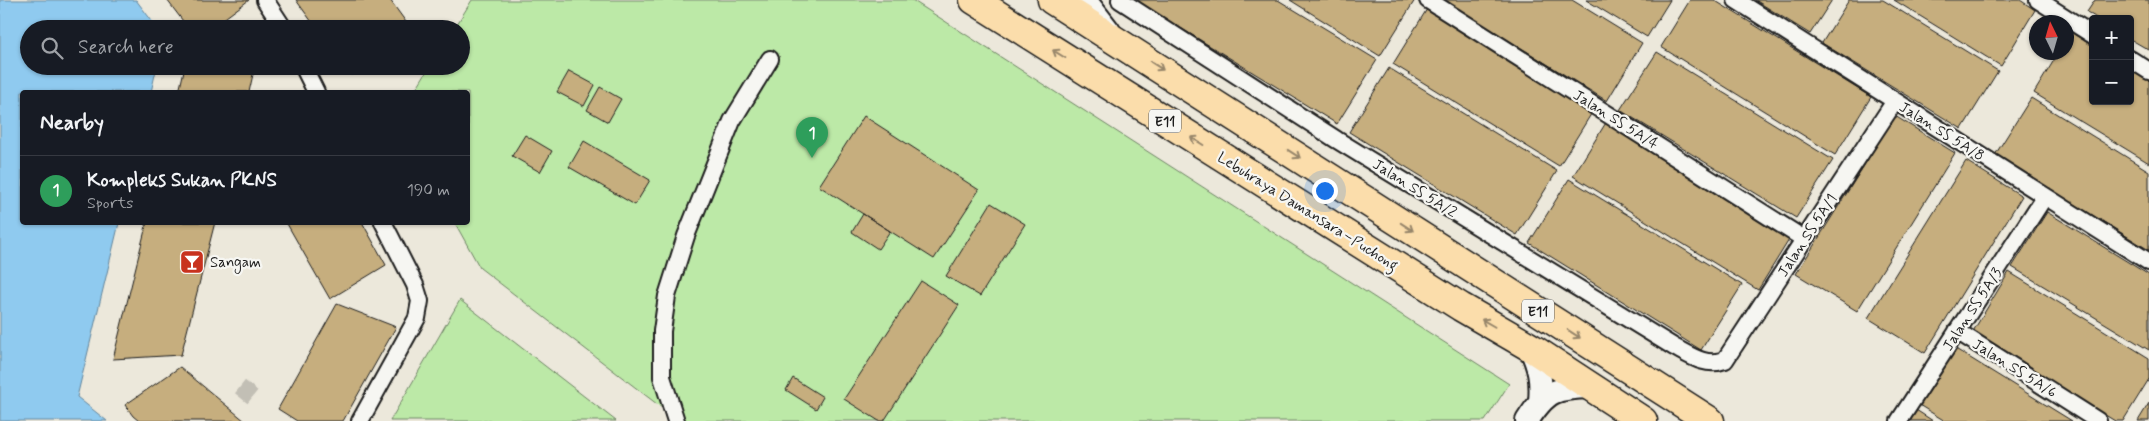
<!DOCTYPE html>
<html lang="en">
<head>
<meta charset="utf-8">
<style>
	body { margin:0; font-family:Mynerve,sans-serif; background:#20242c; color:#f1f3f6 }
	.controls { position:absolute; right:15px; top:15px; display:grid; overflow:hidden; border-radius:5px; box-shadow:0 1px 4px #0004 }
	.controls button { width:45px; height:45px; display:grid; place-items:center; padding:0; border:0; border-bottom:1px solid #363941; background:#171b24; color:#f1f3f6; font:25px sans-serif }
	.compass { position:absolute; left:2029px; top:15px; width:45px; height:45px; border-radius:50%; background:#171b24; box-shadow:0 1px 4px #0004; rotate:355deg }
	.you { position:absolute; left:1324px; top:190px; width:18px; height:18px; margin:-12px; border:4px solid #fff; border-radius:50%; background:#1a73e8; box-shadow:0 0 0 8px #1a73e833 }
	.badge { display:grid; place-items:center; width:32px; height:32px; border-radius:50%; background:#c8321e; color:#fff; font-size:16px; font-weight:700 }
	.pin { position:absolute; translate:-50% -41px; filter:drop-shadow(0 1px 2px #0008) }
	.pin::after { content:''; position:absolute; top:26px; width:18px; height:15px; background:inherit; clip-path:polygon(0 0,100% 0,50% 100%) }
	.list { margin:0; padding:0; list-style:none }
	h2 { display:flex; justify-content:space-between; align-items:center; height:65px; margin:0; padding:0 20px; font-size:21px }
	h2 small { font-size:16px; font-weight:400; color:#9ea1a6 }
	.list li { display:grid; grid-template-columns:32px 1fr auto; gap:15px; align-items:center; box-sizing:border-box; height:70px; padding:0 20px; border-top:1px solid #363941 }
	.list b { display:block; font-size:19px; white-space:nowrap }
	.list p { margin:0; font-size:16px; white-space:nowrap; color:#9ea1a6 }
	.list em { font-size:16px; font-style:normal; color:#9ea1a6 }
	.icon { flex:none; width:28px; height:28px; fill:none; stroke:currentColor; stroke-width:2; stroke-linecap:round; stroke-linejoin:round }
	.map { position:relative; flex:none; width:2149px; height:421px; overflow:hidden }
	.search { position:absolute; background:#171b24; box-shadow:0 1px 4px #0004; left:20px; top:20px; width:450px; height:55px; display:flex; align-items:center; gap:12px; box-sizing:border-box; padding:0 18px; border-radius:28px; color:#9ea1a6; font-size:19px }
	.panel { position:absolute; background:#171b24; box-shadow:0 1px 4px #0004; left:20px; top:90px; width:450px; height:135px; border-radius:5px }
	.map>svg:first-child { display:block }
	.green { fill:#bce9a7; stroke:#6c8262 }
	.water { fill:#8fcaef; stroke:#61849b }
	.building { fill:#c6ae7e; stroke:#1c1c1c }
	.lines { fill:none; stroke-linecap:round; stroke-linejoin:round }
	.street-tunnel { stroke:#c2bfb5; stroke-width:16; stroke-dasharray:16 8; stroke-linecap:butt }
	.street-casing { stroke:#1c1c1c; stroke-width:20 }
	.secondary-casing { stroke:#1c1c1c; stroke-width:26 }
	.highway-casing { stroke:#1c1c1c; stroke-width:31 }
	.street { stroke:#f6f6f2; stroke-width:16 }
	.secondary { stroke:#f6f6f2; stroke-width:22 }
	.highway { stroke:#fbddab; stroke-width:28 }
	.oneway { stroke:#97866b }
	.labels { text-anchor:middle; stroke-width:4.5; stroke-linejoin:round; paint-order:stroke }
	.shield { fill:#f6f6f2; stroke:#5d5d5c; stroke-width:1 }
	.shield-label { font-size:14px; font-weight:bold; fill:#1c1c1c }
	.street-label { font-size:15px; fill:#1c1c1c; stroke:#f6f6f2 }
	.poi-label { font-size:15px; fill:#1c1c1c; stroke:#f6f6f2; text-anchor:start }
</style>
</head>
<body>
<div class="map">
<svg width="2149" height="421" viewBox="0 0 2149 421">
	<rect width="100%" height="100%" fill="#ece8db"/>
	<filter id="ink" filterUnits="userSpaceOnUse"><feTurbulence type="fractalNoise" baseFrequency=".02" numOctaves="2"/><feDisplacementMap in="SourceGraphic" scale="10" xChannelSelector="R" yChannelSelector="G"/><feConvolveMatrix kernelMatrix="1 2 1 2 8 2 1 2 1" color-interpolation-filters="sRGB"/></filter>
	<g filter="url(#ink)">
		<path class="green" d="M472 0H912L1509 384 1485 421H679L480 268 455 223 468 222V92H414L430 66H461V29H454Z
			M460 300 616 421H390Z"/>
		<path class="water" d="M0 0H136L158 29H29V66H157L151 92H22V222L119 223 77 397 107 421H0Z"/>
		<path class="building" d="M167 0H249L210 29H189Z
			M296 0H390L411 29H317Z
			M1135 0H1278L1377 60 1337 124Z
			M1290 0H1415L1380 56Z
			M1443 0H1572L1642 43 1607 101Z
			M1586 0H1670L1647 37Z
			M1690 0H1714L1871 97 1835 155 1661 47Z
			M1755 0H1832L1810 34Z
			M1849 0H1883L1998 71 1962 129 1822 43Z
			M1894 0H2020L2035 10 2001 66Z
			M2095 0H2149V50L2130 39V19H2098L2087 12Z
			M1427 9 1593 111 1559 166 1393 64Z
			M2072 33 2093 46V101H2130V69L2149 80V163L2034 93 2059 52H2066V41Z
			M1657 52 1833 160 1796 218 1620 110Z
			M185 66H239L254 70 249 92H179Z
			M345 66H364L352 75Z
			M1389 68 1557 171 1517 235 1349 132Z
			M569 71 595 85 584 106 557 92Z
			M600 87 621 99 608 122 587 110Z
			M2031 98 2149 171V250L1995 155Z
			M864 116 979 190 934 259 819 186Z
			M1895 116 1955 153 1857 311 1796 274Z
			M1607 121 1792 235 1758 290 1573 176Z
			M525 135 552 151 540 172 512 156Z
			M584 141 650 180 635 205 569 167Z
			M1966 161 2022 196 1925 353 1868 318Z
			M1569 179 1742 285 1701 350 1529 243Z
			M991 203 1025 224 980 296 946 276Z
			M2047 212 2149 275V350L2012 267Z
			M863 214 890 231 878 249 852 232Z
			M147 222H215L181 355 113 359Z
			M286 222H362L386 265 330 299Z
			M2009 272 2149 358V379L2123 421H2115L1972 333Z
			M921 281 959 305 884 421H879L844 399Z
			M337 304 396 327 343 421H297L278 409Z
			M1954 348 2072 421H1945L1919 405Z
			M180 367 245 421H139L133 416 125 405Z
			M793 378 823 397 816 409 786 390Z
			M2149 403V421H2138Z
			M1916 410 1933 421H1909Z"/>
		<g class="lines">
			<path class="street-tunnel" d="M240 387 255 399"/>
			<defs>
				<path id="street" d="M265 0 284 29
					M1120 0 1337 140 1674 347C1691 356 1706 367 1725 360L1895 101
					M1428 0 1804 239
					M1736 0 2149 262
					M2038 0 2093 35
					M2130 59 2149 71
					M303 66 316 92
					M1957 331 2098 421
					M360 421 417 318 420 301 415 285 383 222
					M676 421 662 377V331L667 296 686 236 732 121 770 59
					M1899 421 2045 196"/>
				<path id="secondary" d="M1085 0 1109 31
					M1530 347C1539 367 1542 380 1540 401
					M1527 421C1547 390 1555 388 1591 387"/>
				<path id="highway" d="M974 0 1461 307 1530 347 1643 421
					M1052 0 1710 421"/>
			</defs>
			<use href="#street" class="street-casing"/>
			<use href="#secondary" class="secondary-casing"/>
			<use href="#highway" class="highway-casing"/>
			<use href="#street" class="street"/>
			<use href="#secondary" class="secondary"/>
			<use href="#highway" class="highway"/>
		</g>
		<defs><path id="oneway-shaft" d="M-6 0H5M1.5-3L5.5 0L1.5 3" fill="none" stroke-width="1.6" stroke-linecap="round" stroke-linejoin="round" transform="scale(1.25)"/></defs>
		<g class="oneway">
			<use href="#oneway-shaft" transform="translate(1059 54) rotate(-148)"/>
			<use href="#oneway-shaft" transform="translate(1157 66) rotate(33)"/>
			<use href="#oneway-shaft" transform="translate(1197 141) rotate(-148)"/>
			<use href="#oneway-shaft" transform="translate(1294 154) rotate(33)"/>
			<use href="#oneway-shaft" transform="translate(1407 227) rotate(33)"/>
			<use href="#oneway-shaft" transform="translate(1488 323) rotate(-150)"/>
			<use href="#oneway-shaft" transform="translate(1574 334) rotate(33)"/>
		</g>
	</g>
	<defs>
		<symbol id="bar-square" viewBox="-11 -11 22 22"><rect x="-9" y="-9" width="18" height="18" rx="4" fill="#c8321e" stroke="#f6f6f2"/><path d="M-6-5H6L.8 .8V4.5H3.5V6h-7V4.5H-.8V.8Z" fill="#fff"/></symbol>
	</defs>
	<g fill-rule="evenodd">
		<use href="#bar-square" x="178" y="248" width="28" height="28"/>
	</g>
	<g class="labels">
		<g class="shield">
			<rect x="1149" y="109.5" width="32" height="23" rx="4"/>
			<rect x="1522" y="299.5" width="32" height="23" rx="4"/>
		</g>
		<g class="shield-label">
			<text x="1165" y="126">E11</text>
			<text x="1538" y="316">E11</text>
		</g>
		<g class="street-label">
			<text transform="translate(1616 119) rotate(32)" y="5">Jalan SS 5A/4</text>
			<text transform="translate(1942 131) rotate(32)" y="5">Jalan SS 5A/8</text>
			<text transform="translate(1415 188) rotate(32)" y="5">Jalan SS 5A/2</text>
			<text transform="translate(1308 211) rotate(32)" y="5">Lebuhraya Damansara–Puchong</text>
			<text transform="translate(1807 235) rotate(-57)" y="5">Jalan SS 5A/1</text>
			<text transform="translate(1972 309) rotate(-57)" y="5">Jalan SS 5A/3</text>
			<text transform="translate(2015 368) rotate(32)" y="5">Jalan SS 5A/6</text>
		</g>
		<g class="poi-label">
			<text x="210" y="267">Sangam</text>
		</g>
	</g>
</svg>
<div class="controls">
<button>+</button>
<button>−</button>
</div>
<svg class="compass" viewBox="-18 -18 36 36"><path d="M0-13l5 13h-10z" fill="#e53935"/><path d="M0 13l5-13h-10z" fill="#9ea1a6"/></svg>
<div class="you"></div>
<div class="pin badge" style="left:812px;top:158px;background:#2e9e5b">1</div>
<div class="search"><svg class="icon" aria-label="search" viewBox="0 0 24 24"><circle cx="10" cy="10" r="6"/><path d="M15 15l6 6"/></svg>Search here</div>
<section class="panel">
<h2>Nearby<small></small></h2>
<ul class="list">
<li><span class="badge" style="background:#2e9e5b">1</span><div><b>Kompleks Sukan PKNS</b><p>Sports</p></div><em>190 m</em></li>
</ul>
</section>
</div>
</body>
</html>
